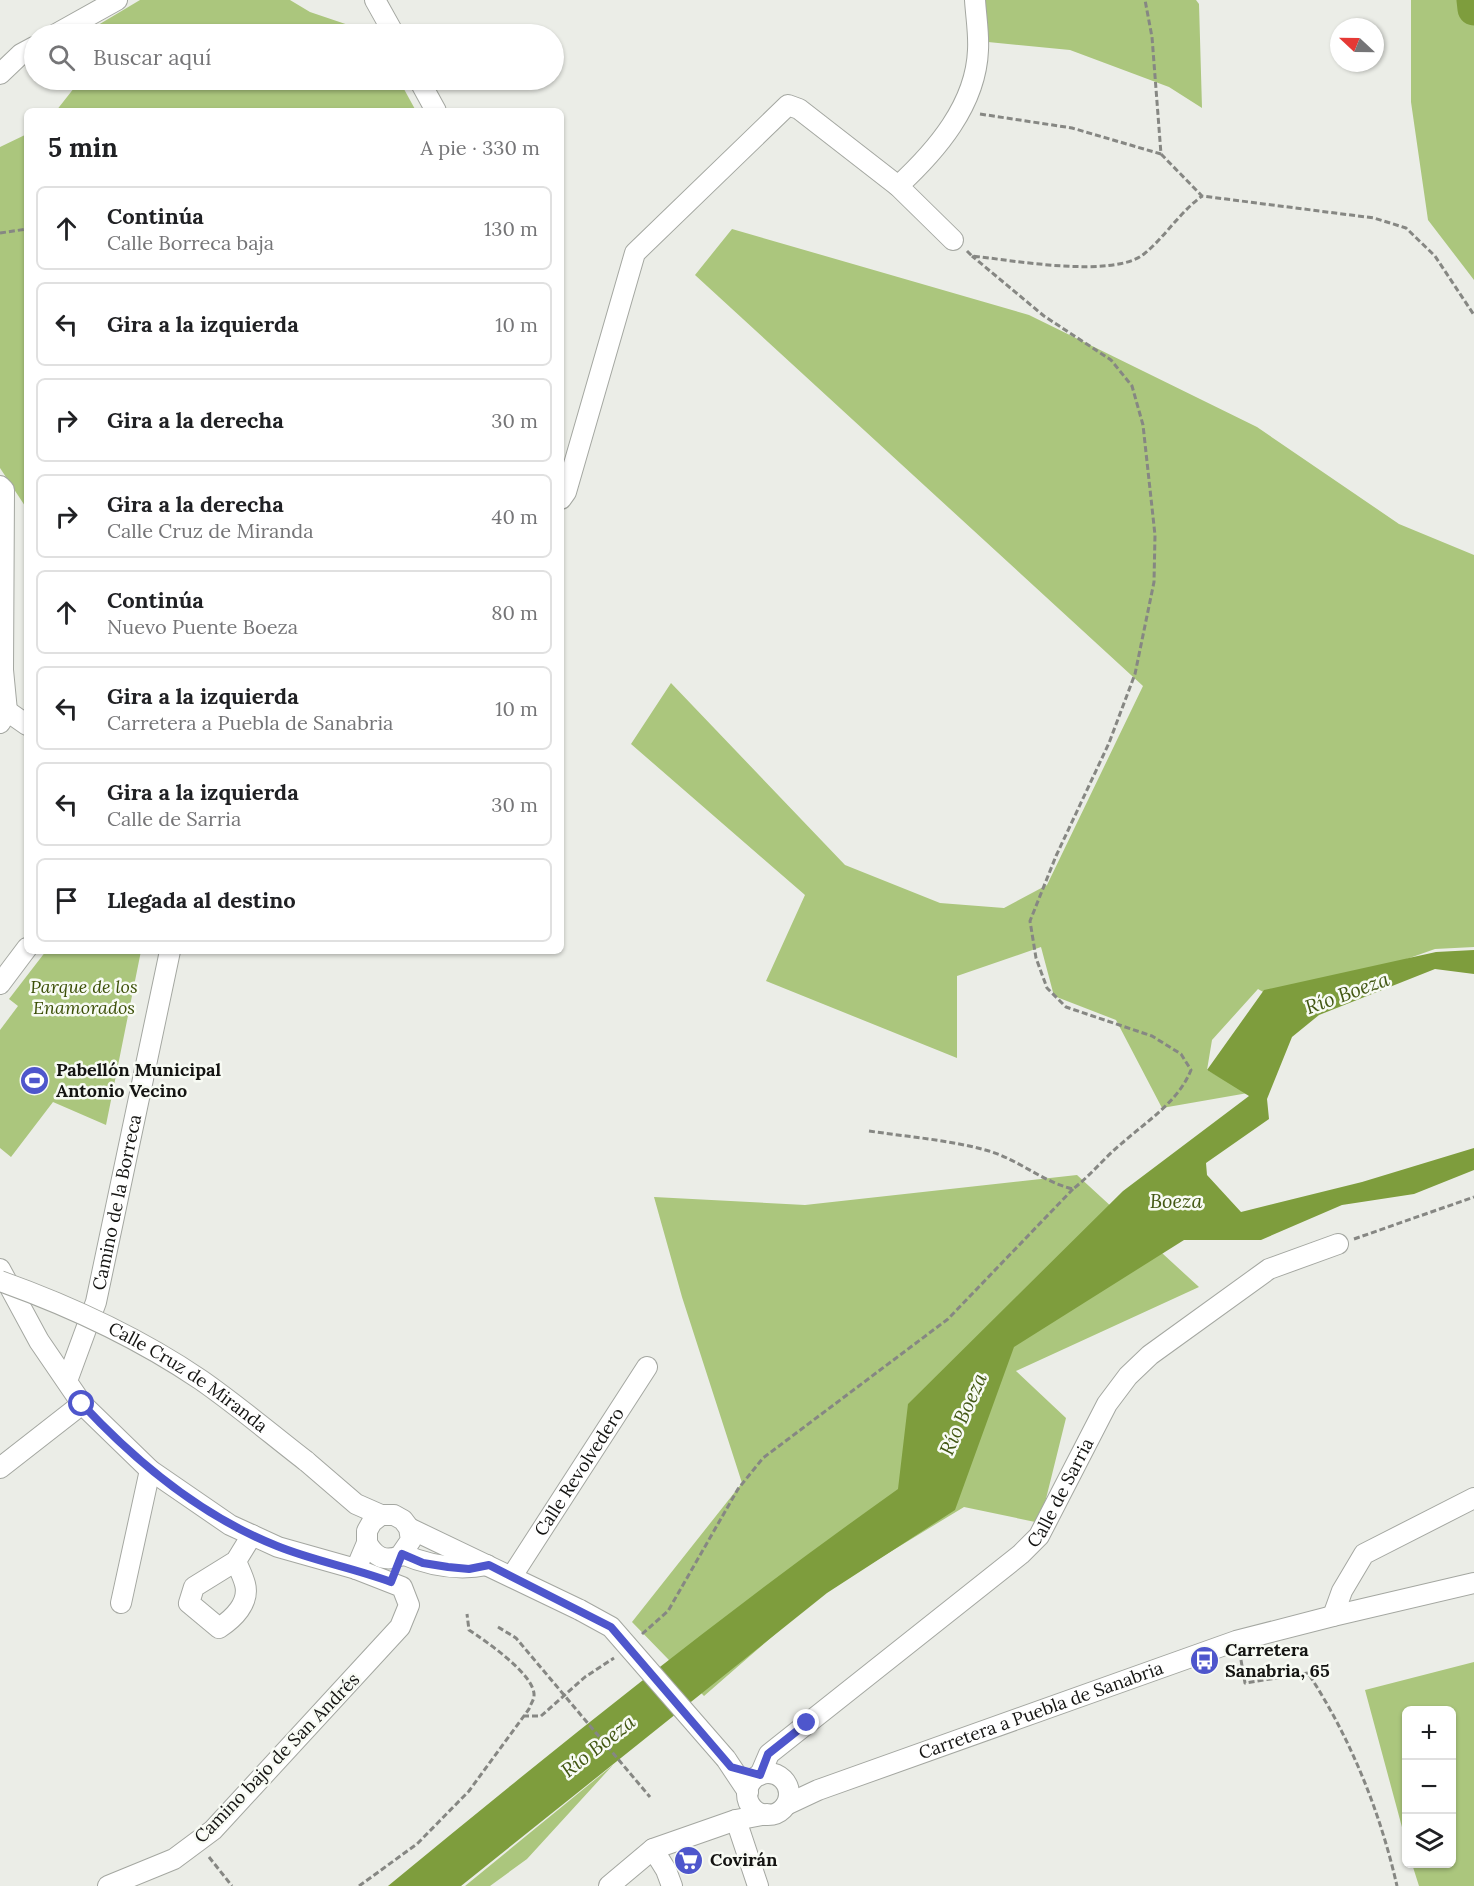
<!DOCTYPE html>
<html lang="es">
<head>
<meta charset="utf-8">
<style>
	body { margin:0; font-family:Lora,serif; background:#f6f6f6; color:#202124 }
	.controls { position:absolute; right:18px; bottom:18px; display:grid; overflow:hidden; border-radius:9px; box-shadow:0 2px 4px #0004 }
	.controls button { width:54px; height:54px; display:grid; place-items:center; padding:0; border:0; border-bottom:2px solid #e0e0e0; background:#fff; color:#202124; font:30px sans-serif }
	.compass { position:absolute; left:1330px; top:18px; width:54px; height:54px; border-radius:50%; background:#fff; box-shadow:0 2px 4px #0004; rotate:292deg }
	.stop { position:absolute; width:18px; height:18px; margin:-14px; border:4px solid #4e56cc; border-radius:50%; background:#fff }
	.stop.end { background:#4e56cc; border-color:#fff; box-shadow:0 2px 6px #0008 }
	.list { margin:0; padding:0; list-style:none }
	h2 { display:flex; justify-content:space-between; align-items:center; height:78px; margin:0; padding:0 24px; font-size:26px }
	h2 small { font-size:20px; font-weight:400; color:#757577 }
	.list li { display:grid; grid-template-columns:39px 1fr auto; gap:18px; align-items:center; box-sizing:border-box; height:84px; margin:0 12px 12px; padding:0 12px; border:2px solid #e0e0e0; border-radius:9px }
	.list b { display:block; font-size:22px; white-space:nowrap }
	.list p { margin:0; font-size:20px; white-space:nowrap; color:#757577 }
	.list em { font-size:20px; font-style:normal; color:#757577 }
	.icon { flex:none; width:33px; height:33px; fill:none; stroke:currentColor; stroke-width:2; stroke-linecap:round; stroke-linejoin:round }
	.map { position:relative; flex:none; width:1474px; height:1886px; overflow:hidden }
	.search { position:absolute; background:#fff; box-shadow:0 2px 4px #0004; left:24px; top:24px; width:540px; height:66px; display:flex; align-items:center; gap:15px; box-sizing:border-box; padding:0 21px; border-radius:33px; color:#757577; font-size:22px }
	.panel { position:absolute; background:#fff; box-shadow:0 2px 4px #0004; left:24px; top:108px; width:540px; height:846px; border-radius:9px }
	.map>svg:first-child { display:block }
	.green { fill:#abc67d }
	.water { fill:#7e9d3d }
	.lines { fill:none; stroke-linecap:round; stroke-linejoin:round }
	.river { stroke:#7e9d3d; stroke-width:33 }
	.minor-casing { stroke:#a4a7a1; stroke-width:22 }
	.path { stroke:#868783; stroke-width:3; stroke-dasharray:6 3; stroke-linecap:butt }
	.minor { stroke:#fff; stroke-width:20 }
	.minor-bridge-casing { stroke:#a4a7a1; stroke-width:22; stroke-linecap:butt }
	.path-bridge { stroke:#868783; stroke-width:3; stroke-dasharray:6 3; stroke-linecap:butt }
	.minor-bridge { stroke:#fff; stroke-width:20 }
	.route { stroke:#4e56cc; stroke-width:8 }
	.labels { text-anchor:middle; stroke-width:5; stroke-linejoin:round; paint-order:stroke }
	.park-label { font-size:18px; font-style:italic; fill:#3b4f07; stroke:#f8fbf4 }
	.poi-label { font-size:18px; font-weight:bold; fill:#141412; stroke:#f8fbf4; text-anchor:start }
	.street-label { font-size:18px; fill:#141412; stroke:#f8fbf4 }
	.water-label { font-size:20px; font-style:italic; fill:#435814; stroke:#f8fbf4 }
</style>
</head>
<body>
<div class="map">
<svg width="1474" height="1886" viewBox="0 0 1474 1886">
	<rect width="100%" height="100%" fill="#ebede7"/>
	<path class="green" d="M140 0H290L310 12 375 34H83Z
		M985 0H1196L1199 4 1202 108 1169 87 1070 50 988 42Z
		M1411 0H1474V280L1428 220 1411 102Z
		M84 80H399L416 111H56L78 83Z
		M27 134V509L0 468V147Z
		M732 229 1029 315 1257 427 1399 524 1474 555V947L1435 949 1282 1003 1258 989 1212 1040 1207 1070 1248 1093 1162 1108 1116 1020 1054 996 1041 947 957 976V1058L766 981 805 895 631 744 671 683 845 865 940 903 1004 908 1047 885 1143 686 695 275Z
		M46 951H141L106 1125 53 1102 11 1157 0 1148V1030L18 1006 9 999Z
		M1077 1175 1199 1287 1016 1371 1066 1418 1040 1523 964 1507 821 1594 704 1696 632 1622 742 1483 682 1297 654 1197 805 1205Z
		M1474 1662V1886H1419L1412 1864H1452V1710H1406V1842L1365 1690Z
		M613 1765 527 1859 490 1886H465Z"/>
	<path class="water" d="M1474 950V974L1435 969 1319 1015 1292 1037 1267 1099 1269 1119 1206 1163 1207 1175 1241 1212 1362 1182 1474 1148V1170L1414 1194 1342 1205 1261 1240H1184L1014 1347 955 1510 827 1593 461 1886H388C554 1749 722 1614 898 1489L908 1404 1123 1191 1249 1096 1207 1070 1264 990 1436 952Z"/>
	<g class="lines">
		<path class="river" d="M1473 0 1474 9"/>
		<defs>
			<g id="minor">
				<path d="M375 0 394 34"/>
				<path d="M56 34 117 0"/>
				<path d="M0 74 21 54 34 47"/>
				<path d="M419 80 436 111"/>
				<path d="M898 186C936 151 976 105 978 50 979 34 976 16 975 0"/>
				<path d="M0 486 4 490 3 670 7 711 0 723"/>
				<path d="M561 499 566 492 635 253 788 105 799 109 898 186 953 240"/>
				<path d="M7 711 27 725"/>
				<path d="M0 984 27 948"/>
				<path d="M0 1269 39 1341 82 1404 150 1470 230 1525 278 1547 356 1569 402 1587 409 1605 400 1627 213 1830 174 1859 108 1886"/>
				<path id="s1" d="M67 1381 96 1302 170 951"/>
				<path d="M306 1461 356 1504 381 1515"/>
				<path d="M0 1468 82 1404"/>
				<path d="M409 1528 580 1610"/>
				<path d="M402 1554C430 1566 457 1571 487 1565"/>
				<path d="M236 1561C239 1569 243 1576 245 1584 250 1603 233 1619 219 1628L189 1603 194 1587 236 1561 252 1535"/>
				<path d="M356 1569 367 1543V1531L372 1522 381 1515H394L403 1520 409 1528 411 1540 400 1556C384 1562 375 1557 367 1543"/>
				<path id="s2" d="M512 1576 647 1367"/>
				<path d="M121 1603 150 1470"/>
				<path d="M1333 1616 1342 1591 1364 1554 1474 1498"/>
				<path d="M726 1759 748 1792"/>
				<circle cx="768" cy="1794" r="21"/>
				<path id="s3" d="M760 1775 769 1754 1021 1554 1039 1536 1107 1404 1128 1376 1150 1355 1269 1269 1338 1244"/>
				<path id="s4" d="M786 1805 818 1790 1236 1641 1333 1616 1474 1583"/>
				<path d="M736 1820 758 1886"/>
				<path d="M653 1849 666 1870 672 1886"/>
				<path d="M609 1886 653 1849 736 1820 767 1814"/>
			</g>
		</defs>
		<use href="#minor" class="minor-casing"/>
		<path class="path" d="M980 114 1072 128 1161 154 1152 37 1145 0
			M1161 154 1202 196 1374 218 1406 228 1435 256 1474 315
			M0 233 27 229
			M967 251 972 256C1012 260 1113 279 1144 254 1165 237 1179 213 1202 196
			M869 1131C909 1137 951 1140 989 1151 1019 1160 1043 1182 1073 1189 1091 1175 1104 1158 1121 1144 1147 1121 1178 1102 1191 1070L1181 1054 1152 1036 1066 1007 1047 988 1036 958 1030 921 1056 856 1109 743 1135 674 1154 582 1155 535 1143 425 1132 386 1111 360 1044 316 972 256
			M1354 1239 1474 1197
			M642 1634 668 1611 738 1489 763 1458 948 1319 1073 1189
			M1241 1660 1245 1683 1308 1673C1350 1737 1380 1811 1397 1886
			M523 1716H541L585 1677 614 1658
			M209 1857 232 1886
			M359 1886 417 1844 469 1791 529 1709C530 1705 534 1700 534 1696 536 1675 484 1640 469 1630L467 1614"/>
		<use href="#minor" class="minor"/>
		<defs>
			<g id="minor-bridge">
				<path id="s5" d="M0 1281C70 1306 139 1338 201 1380 237 1405 271 1434 306 1461"/>
				<path d="M580 1610 611 1627 726 1759"/>
			</g>
		</defs>
		<use href="#minor-bridge" class="minor-bridge-casing"/>
		<path class="path-bridge" d="M498 1627 516 1638 650 1797"/>
		<use href="#minor-bridge" class="minor-bridge"/>
	</g>
	<g class="lines">
		<path class="route" d="M82 1404C137 1463 201 1516 277 1546 314 1561 354 1568 391 1582L402 1554 423 1563 448 1567 469 1569 489 1565 611 1627 731 1767 760 1775 768 1754 807 1723"/>
	</g>
	<defs>
		<symbol id="stadium-disc" viewBox="-11 -11 22 22"><circle r="9.5" fill="#4e56cc" stroke="#f8fbf4"/><path d="M0-5a6.5 5 0 1 0 0 10a6.5 5 0 1 0 0-10ZM-3.5-1.8h7v3.6h-7Z" fill="#fff"/></symbol>
		<symbol id="bus-disc" viewBox="-11 -11 22 22"><circle r="9.5" fill="#4e56cc" stroke="#f8fbf4"/><path d="M-5-6H5V4H4V6H2V4H-2V6H-4V4H-5ZM-3.5-4V0h7V-4ZM-3.5 1.2v1.5H-2V1.2ZM2 1.2v1.5H3.5V1.2Z" fill="#fff"/></symbol>
		<symbol id="supermarket-disc" viewBox="-11 -11 22 22"><circle r="9.5" fill="#4e56cc" stroke="#f8fbf4"/><path d="M-6-5.5h2.5l.6 2H6L4.5 2H-2.5L-4.4-4H-6ZM-1.5 3.2a1.3 1.3 0 1 0 .1 0ZM3 3.2a1.3 1.3 0 1 0 .1 0Z" fill="#fff"/></symbol>
	</defs>
	<g fill-rule="evenodd">
		<use href="#stadium-disc" x="18" y="1064" width="33" height="33"/>
		<use href="#bus-disc" x="1188" y="1644" width="33" height="33"/>
		<use href="#supermarket-disc" x="672" y="1844" width="33" height="33"/>
	</g>
	<g class="labels">
		<g class="park-label">
			<text x="84" y="993">Parque de los<tspan x="84" dy="21">Enamorados</tspan></text>
		</g>
		<g class="poi-label">
			<text x="56" y="1076">Pabellón Municipal<tspan x="56" dy="21">Antonio Vecino</tspan></text>
			<text x="1225" y="1656">Carretera<tspan x="1225" dy="21">Sanabria, 65</tspan></text>
			<text x="710" y="1866">Covirán</text>
		</g>
		<g class="street-label">
			<text dy="6" stroke="none"><textPath href="#s1" startOffset="186">Camino de la Borreca</textPath></text>
			<text dy="6" stroke="none"><textPath href="#s5" startOffset="212">Calle Cruz de Miranda</textPath></text>
			<text dy="6" stroke="none"><textPath href="#s2" startOffset="124">Calle Revolvedero</textPath></text>
			<text dy="6" stroke="none"><textPath href="#s3" startOffset="418">Calle de Sarria</textPath></text>
			<text dy="6" stroke="none"><textPath href="#s4" startOffset="272">Carretera a Puebla de Sanabria</textPath></text>
			<text transform="translate(277 1758) rotate(-46)" y="6">Camino bajo de San Andrés</text>
		</g>
		<g class="water-label">
			<text transform="translate(1347 993) rotate(-20)" y="7">Río Boeza</text>
			<text x="1176" y="1208">Boeza</text>
			<text transform="translate(963 1414) rotate(-66)" y="7">Río Boeza</text>
			<text transform="translate(598 1746) rotate(-38)" y="7">Río Boeza</text>
		</g>
	</g>
</svg>
<div class="controls">
<button>+</button>
<button>−</button>
<button><svg class="icon" aria-label="layers" viewBox="0 0 24 24"><path d="M12 4l9 5-9 5-9-5zM3 14l9 5 9-5"/></svg></button>
</div>
<svg class="compass" viewBox="-18 -18 36 36"><path d="M0-13l5 13h-10z" fill="#e53935"/><path d="M0 13l5-13h-10z" fill="#757577"/></svg>
<div class="stop" style="left:82px;top:1404px"></div>
<div class="stop end" style="left:807px;top:1723px"></div>
<div class="search"><svg class="icon" aria-label="search" viewBox="0 0 24 24"><circle cx="10" cy="10" r="6"/><path d="M15 15l6 6"/></svg>Buscar aquí</div>
<section class="panel">
<h2>5 min<small>A pie · 330 m</small></h2>
<ul class="list">
<li><svg class="icon" aria-label="ahead" viewBox="0 0 24 24"><path d="M12 20V5M6 11l6-6 6 6"/></svg><div><b>Continúa</b><p>Calle Borreca baja</p></div><em>130 m</em></li>
<li><svg class="icon" aria-label="left" viewBox="0 0 24 24"><path d="M17 20v-9H6M10 6l-5 5 5 5"/></svg><div><b>Gira a la izquierda</b></div><em>10 m</em></li>
<li><svg class="icon" aria-label="right" viewBox="0 0 24 24"><path d="M7 20v-9h11M14 6l5 5-5 5"/></svg><div><b>Gira a la derecha</b></div><em>30 m</em></li>
<li><svg class="icon" aria-label="right" viewBox="0 0 24 24"><path d="M7 20v-9h11M14 6l5 5-5 5"/></svg><div><b>Gira a la derecha</b><p>Calle Cruz de Miranda</p></div><em>40 m</em></li>
<li><svg class="icon" aria-label="ahead" viewBox="0 0 24 24"><path d="M12 20V5M6 11l6-6 6 6"/></svg><div><b>Continúa</b><p>Nuevo Puente Boeza</p></div><em>80 m</em></li>
<li><svg class="icon" aria-label="left" viewBox="0 0 24 24"><path d="M17 20v-9H6M10 6l-5 5 5 5"/></svg><div><b>Gira a la izquierda</b><p>Carretera a Puebla de Sanabria</p></div><em>10 m</em></li>
<li><svg class="icon" aria-label="left" viewBox="0 0 24 24"><path d="M17 20v-9H6M10 6l-5 5 5 5"/></svg><div><b>Gira a la izquierda</b><p>Calle de Sarria</p></div><em>30 m</em></li>
<li><svg class="icon" aria-label="arrive" viewBox="0 0 24 24"><path d="M6 21V4h12l-3 4 3 4H6"/></svg><div><b>Llegada al destino</b></div></li>
</ul>
</section>
</div>
</body>
</html>
